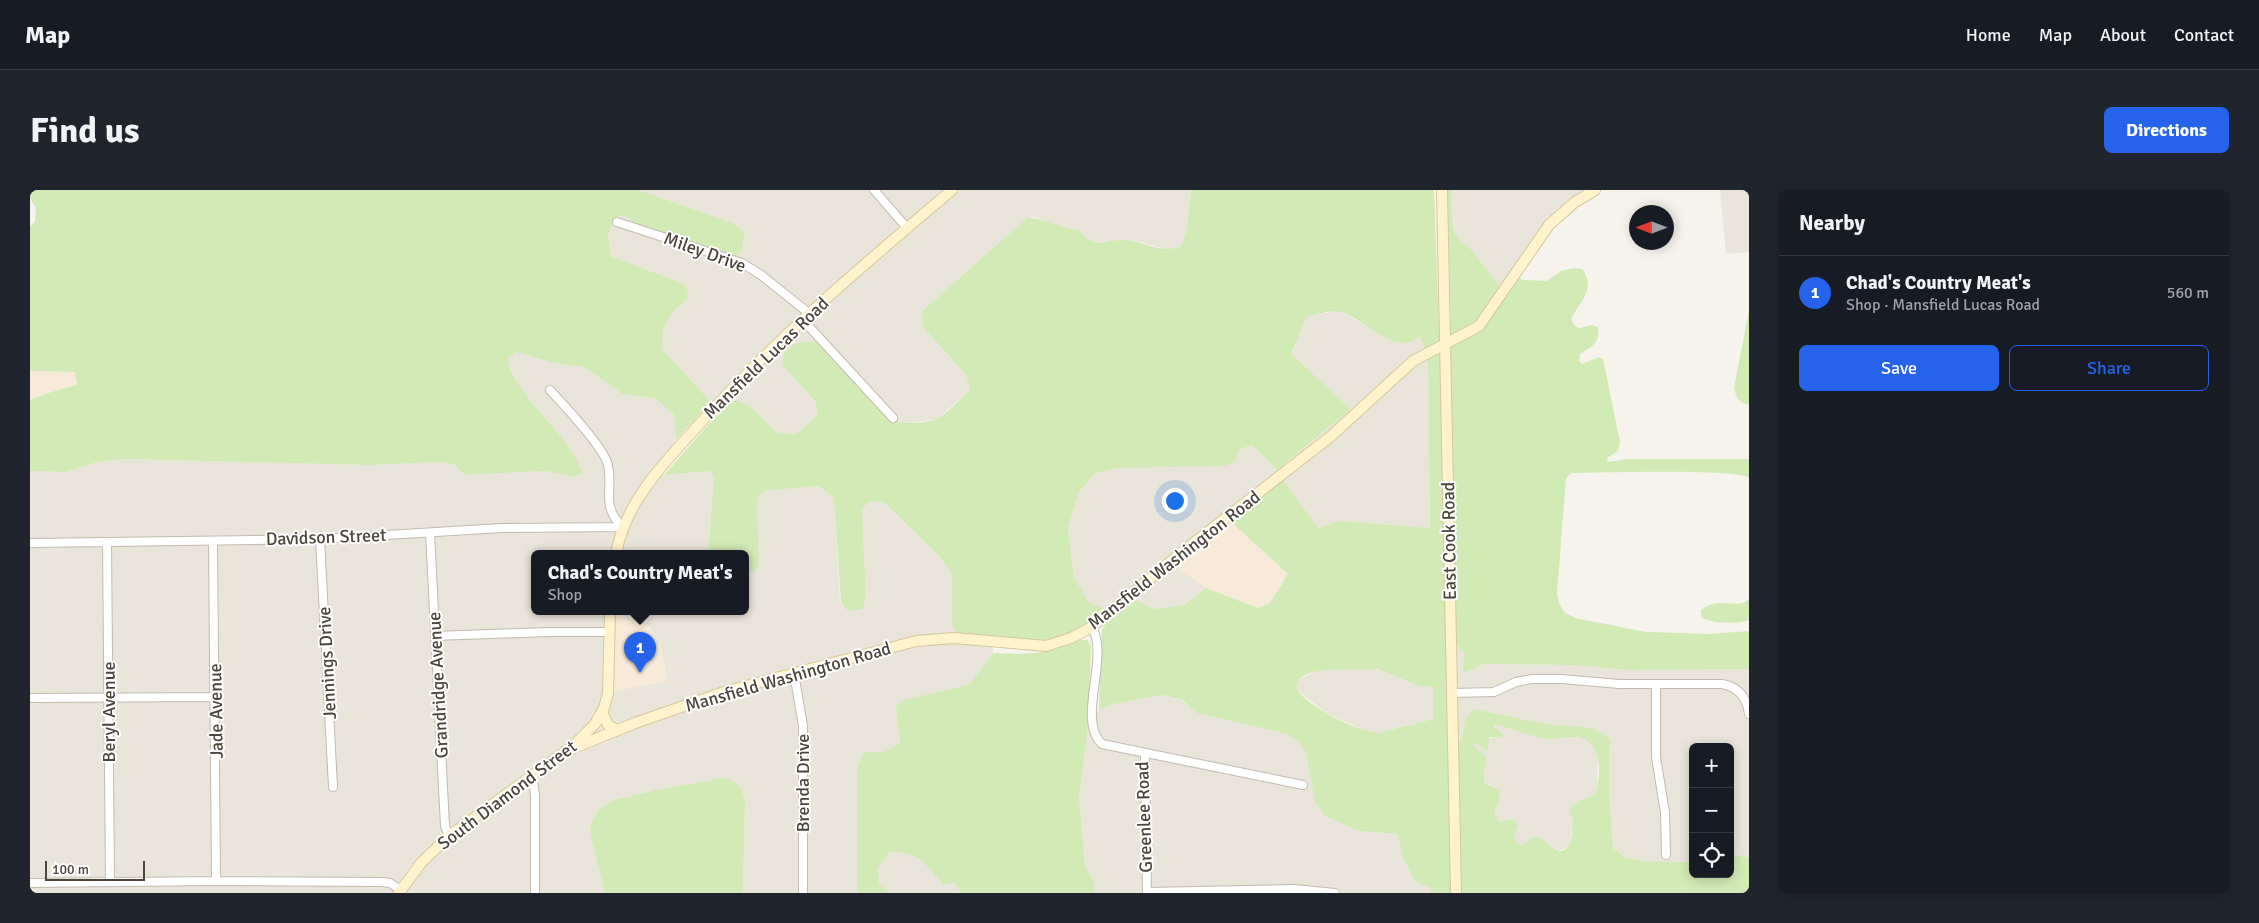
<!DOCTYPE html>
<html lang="en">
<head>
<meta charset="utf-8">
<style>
	body { margin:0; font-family:Signika,sans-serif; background:#20242c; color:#f1f3f6 }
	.controls { position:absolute; right:15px; bottom:15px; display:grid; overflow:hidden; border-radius:8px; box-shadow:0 2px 12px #0003 }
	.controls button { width:45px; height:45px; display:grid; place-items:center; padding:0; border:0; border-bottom:1px solid #363941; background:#171b24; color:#f1f3f6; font:25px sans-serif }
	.compass { position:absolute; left:1599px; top:15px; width:45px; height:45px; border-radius:50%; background:#171b24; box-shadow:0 2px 12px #0003; rotate:270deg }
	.scale { position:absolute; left:15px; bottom:12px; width:100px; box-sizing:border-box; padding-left:5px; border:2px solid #4b4439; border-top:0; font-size:14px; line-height:18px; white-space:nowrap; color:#4b4439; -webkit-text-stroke:4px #fff; paint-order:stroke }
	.you { position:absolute; left:1144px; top:310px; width:18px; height:18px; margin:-12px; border:4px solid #fff; border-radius:50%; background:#1a73e8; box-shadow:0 0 0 8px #1a73e833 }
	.badge { display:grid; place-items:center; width:32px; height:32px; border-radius:50%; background:#2563eb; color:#fff; font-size:16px; font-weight:700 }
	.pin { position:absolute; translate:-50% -41px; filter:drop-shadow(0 1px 2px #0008) }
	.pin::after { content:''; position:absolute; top:26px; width:18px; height:15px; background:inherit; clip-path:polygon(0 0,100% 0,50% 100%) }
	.popup { position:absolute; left:501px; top:360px; width:218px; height:65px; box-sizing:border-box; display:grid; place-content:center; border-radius:8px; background:#171b24; filter:drop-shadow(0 1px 4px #0005); font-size:16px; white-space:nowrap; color:#9ea1a6 }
	.popup b { font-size:19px; color:#f1f3f6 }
	.popup::after { content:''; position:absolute; left:50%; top:100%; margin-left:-10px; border:10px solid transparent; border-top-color:#171b24 }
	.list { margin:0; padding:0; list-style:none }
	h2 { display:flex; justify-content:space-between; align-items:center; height:65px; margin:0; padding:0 20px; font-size:21px }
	h2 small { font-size:16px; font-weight:400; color:#9ea1a6 }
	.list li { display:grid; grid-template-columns:32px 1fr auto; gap:15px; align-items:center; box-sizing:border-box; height:75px; padding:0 20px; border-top:1px solid #363941 }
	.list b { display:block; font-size:19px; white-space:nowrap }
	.list p { margin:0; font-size:16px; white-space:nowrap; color:#9ea1a6 }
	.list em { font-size:16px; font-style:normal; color:#9ea1a6 }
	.actions { display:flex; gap:10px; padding:15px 20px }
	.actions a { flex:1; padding:11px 0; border:1px solid #2563eb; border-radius:8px; text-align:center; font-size:18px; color:#2563eb }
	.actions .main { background:#2563eb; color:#fff }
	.icon { flex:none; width:28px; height:28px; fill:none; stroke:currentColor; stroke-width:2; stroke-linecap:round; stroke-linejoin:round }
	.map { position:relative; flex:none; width:1719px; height:703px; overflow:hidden; border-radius:8px }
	header { display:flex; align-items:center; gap:30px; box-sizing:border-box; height:70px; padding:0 25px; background:#171b24; border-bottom:1px solid #363941 }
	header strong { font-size:24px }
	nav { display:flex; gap:28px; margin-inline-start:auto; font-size:18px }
	.intro { display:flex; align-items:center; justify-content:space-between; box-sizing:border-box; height:120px; padding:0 30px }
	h1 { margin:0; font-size:35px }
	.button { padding:12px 22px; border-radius:8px; background:#2563eb; color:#fff; font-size:18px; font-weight:700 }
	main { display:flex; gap:30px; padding:0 30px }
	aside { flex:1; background:#171b24; border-radius:8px; box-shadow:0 2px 12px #0003 }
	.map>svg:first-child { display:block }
	.residential { fill:#eae5da; fill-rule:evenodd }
	.commercial { fill:#f7ead8 }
	.green { fill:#d2eab5; fill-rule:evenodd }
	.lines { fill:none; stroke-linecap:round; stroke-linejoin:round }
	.street-casing { stroke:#c2bbae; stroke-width:10 }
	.secondary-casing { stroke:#d6c79b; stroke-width:12 }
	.street { stroke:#fff; stroke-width:8 }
	.secondary { stroke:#fff3cd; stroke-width:10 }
	.labels { text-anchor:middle; stroke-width:4; stroke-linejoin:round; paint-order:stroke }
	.street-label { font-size:18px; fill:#4b4439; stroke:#fff }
</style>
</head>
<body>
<header>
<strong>Map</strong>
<nav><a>Home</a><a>Map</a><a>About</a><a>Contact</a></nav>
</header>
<div class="intro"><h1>Find us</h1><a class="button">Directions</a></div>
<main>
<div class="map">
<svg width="1719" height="703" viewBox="0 0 1719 703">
	<rect width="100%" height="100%" fill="#f6f3ec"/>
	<path class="residential" d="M609 0H1161L1156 44 1151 56 1141 61 1107 51 1092 50 1066 52 1058 50 1049 40 1037 39 1005 27 997 28 892 121 893 137 936 185 940 200 907 229 876 233 863 231 752 175 785 211 788 225 766 244 747 243 719 215 705 210 681 212 632 159V145L639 125 657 109 654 94 581 66 578 46 584 28 594 25 601 31 702 33Z
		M1421 0H1557L1546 7 1471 98 1440 58 1429 50 1425 44 1422 33Z
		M1690 0H1719V62L1696 64Z
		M1310 121 1348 143 1390 145 1398 170 1400 338 1309 331 1288 338 1143 374 1176 398 1154 415 1124 419 1103 410 1082 421 1059 414 1044 387 1038 338 1049 302 1064 284 1087 278 1207 260 1222 255 1247 280 1321 219 1261 165 1276 126Z
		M486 162 524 173 554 177 592 204 625 208 644 225 646 250 648 252 626 279 634 285 679 281 684 286 678 364H505V422H715V381H724L729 375 727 309 733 301 789 296 804 308 810 412 836 409 832 319 840 311 855 313 909 366 922 383V435L962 449 963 463 940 494 874 510 866 516 870 553 827 579V703H713L715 610 622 601 584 610 569 620 561 637 562 651 575 703H0V281L36 282 71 271 96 269 340 275 414 272 425 275 434 285 516 281 544 287 553 283 538 256 491 198 478 174V168ZM619 436 630 455 636 481 614 496 599 497Z
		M1426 453 1435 465 1432 480 1436 482 1454 474 1541 475 1598 480 1719 479V667L1700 665V557H1663V672L1614 671 1596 668 1583 658 1579 600 1580 549 1563 538 1510 533 1445 519 1431 553 1427 552Z
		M1346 478 1391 497 1403 496V529L1349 543H1340L1296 523 1267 500V492L1271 488 1289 480Z
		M1134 505 1151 510 1166 523 1257 544 1271 553 1277 566 1330 641 1367 644 1373 668 1401 698V703H1064V691L1055 676 1049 607 1058 537 1069 520 1082 514Z
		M1465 534 1520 549 1540 547 1552 548 1562 553 1568 562 1567 598 1565 605 1550 610 1543 626 1540 654 1534 659 1528 660 1515 652H1498L1491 655 1486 652 1484 645 1488 635 1478 631 1469 632 1464 624 1470 607 1460 595 1455 593 1452 580 1456 570 1443 556 1444 553 1448 554 1458 559V548H1464Z
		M875 661 896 674 913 695 925 693 931 703H860L849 694 848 678 860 662Z"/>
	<path class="commercial" d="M0 181 45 182 47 195 18 203 0 210Z
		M1199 330 1258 384 1240 413 1228 418 1176 398 1143 374Z
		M584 424 619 436 630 455 636 481V491L582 502Z"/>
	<path class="green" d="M0 0H609L702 33 715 43 710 64 702 66 604 33 594 25 584 28 578 46 581 66 654 94 658 102 657 109C638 126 632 132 632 159L681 212 646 250 644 225 625 208 592 204 554 177 524 173 486 162 478 168C478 192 524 235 538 256 544 264 548 274 553 283L544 287 516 281 434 285 425 275 414 272 340 275 96 269 71 271 36 282 0 281V210L18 203 47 195 45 182 0 181V36L5 32 6 18 0 8Z
		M1161 0H1404L1409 138 1421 130 1417 11V0H1421L1422 33 1425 44 1429 50 1440 58 1471 98 1488 87 1493 90 1516 91 1531 81 1543 78 1552 79C1567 99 1550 111 1541 129L1545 136 1549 138 1562 135 1568 137C1571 152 1562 156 1550 164L1549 171 1552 174 1569 167 1573 169 1590 252 1588 261 1577 268 1578 272 1597 269H1719V288C1706 278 1567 283 1541 283L1536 288 1527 403 1529 413 1534 422 1545 428 1616 442 1679 444 1719 441V479L1598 480 1541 475 1454 474 1436 482 1432 480 1435 465 1426 453 1422 703H1401V698L1385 691 1373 668 1367 644 1330 641 1295 626 1285 611 1277 566 1271 553 1257 544 1166 523 1152 510 1134 505 1083 514 1069 520 1072 440 1082 421 1103 409 1124 419 1154 415 1176 398 1228 418 1240 413 1258 384 1199 330 1252 289 1288 338 1309 331 1400 338 1398 170 1390 146C1366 168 1335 129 1311 122 1302 119 1285 125 1276 127L1261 164 1321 219 1247 280 1222 255 1208 260 1205 272 1194 276 1087 278 1064 284 1049 302 1038 338 1044 387 1059 413 1076 419 1061 432 1035 447 1016 453 928 444 922 435V383L909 366 855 313 840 311 832 319 836 409 832 419 818 421 811 412 804 308 789 296 733 301 727 309 729 376 724 381H715V364H678L684 286 679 281 634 285 695 216 705 210 719 215 747 243 766 244 788 225 785 211 752 175 755 161 766 153 787 151 858 228C871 235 892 234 906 229 916 225 932 207 940 200L936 185 893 137 892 121 997 28C1014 27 1030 39 1049 40 1054 45 1057 50 1064 52 1074 54 1085 49 1095 50 1114 51 1132 65 1151 56L1156 44ZM1346 478 1391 497 1403 496V529L1349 543C1328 542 1280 518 1267 500 1262 471 1329 483 1346 478Z
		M1719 120V214C1709 214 1706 207 1704 198Z
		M1719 409V430C1709 434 1680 434 1671 427V420C1692 405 1706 421 1719 409Z
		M1050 450H1057L1061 456 1058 537 1049 607 1055 676 1064 691V703H931L925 693 913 695C898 676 887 660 860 662L848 678 849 694 860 703H827V579L834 562H853L870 553 866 516 874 510 940 494 963 463C999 464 1017 466 1050 450Z
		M1445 519 1510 533 1563 538 1580 549 1579 600 1583 658 1596 668 1614 671 1663 672V684H1700V665L1719 667V703H1431L1427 552H1431L1436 527ZM1465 534C1483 539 1499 546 1517 549 1528 550 1540 545 1551 548 1573 554 1571 587 1565 605L1550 610 1540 618 1539 623 1543 627C1542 634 1543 648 1539 655 1528 673 1515 644 1504 647 1500 648 1496 653 1491 655L1486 652 1484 646 1488 635 1483 629 1469 632 1464 624 1470 607 1469 601 1455 593C1451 579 1457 577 1456 566L1444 556V553L1448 554 1455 560 1458 559 1459 547 1472 548 1473 544 1464 537Z
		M693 588C707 590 711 596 715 610L713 703H575L562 651 560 637 568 620 584 610 622 601Z"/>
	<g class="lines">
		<defs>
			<path id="street" d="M844 0 877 38
				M587 32 712 73 731 85 780 124
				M773 130 863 228
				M520 200C534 215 571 255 577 272 585 296 569 316 593 337
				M400 343 415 636 419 646
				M290 349 303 597
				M183 351 186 691
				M77 352 80 692
				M0 353 290 349 472 338 593 337
				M1062 437C1080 468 1046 530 1072 554L1273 595
				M405 446 518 442H580
				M764 483 773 536V703
				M1626 494V567L1635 623 1636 665
				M1422 503 1464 502 1486 492 1502 489H1532L1589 494H1692C1709 497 1717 508 1719 524
				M0 508 186 507
				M1115 564 1117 703
				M502 585 505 605V703
				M0 693 186 691 352 692 360 693 371 700
				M1117 702 1264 699 1305 703"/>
			<path id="secondary" d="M1412 0 1426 703
				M586 364C595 313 632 275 666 238 743 151 833 75 922 0
				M572 522 578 535 587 540
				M534 562 605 533 697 501 886 451 924 448 1016 456 1041 448 1062 437 1152 362 1300 247 1383 171 1449 136 1519 35 1545 12 1565 0
				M369 703 391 673 419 646 544 555 565 534 574 518 578 503 580 422"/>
		</defs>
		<use href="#street" class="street-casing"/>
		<use href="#secondary" class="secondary-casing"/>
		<use href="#street" class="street"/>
		<use href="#secondary" class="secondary"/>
	</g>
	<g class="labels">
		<g class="street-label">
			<text transform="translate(675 62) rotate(20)" y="6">Miley Drive</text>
			<text transform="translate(736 168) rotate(-44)" y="6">Mansfield Lucas Road</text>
			<text transform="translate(296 347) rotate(-2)" y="6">Davidson Street</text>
			<text transform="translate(1419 351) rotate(-91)" y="6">East Cook Road</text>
			<text transform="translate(1144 370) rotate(-38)" y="6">Mansfield Washington Road</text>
			<text transform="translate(297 473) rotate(-93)" y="6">Jennings Drive</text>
			<text transform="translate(758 487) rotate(-16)" y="6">Mansfield Washington Road</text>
			<text transform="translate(408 495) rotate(-93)" y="6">Grandridge Avenue</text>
			<text transform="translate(186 521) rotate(-91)" y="6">Jade Avenue</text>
			<text transform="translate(79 522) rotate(-90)" y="6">Beryl Avenue</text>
			<text transform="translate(773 593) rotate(-90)" y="6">Brenda Drive</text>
			<text transform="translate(477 605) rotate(-37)" y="6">South Diamond Street</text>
			<text transform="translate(1114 627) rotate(-92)" y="6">Greenlee Road</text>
		</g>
	</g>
</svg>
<div class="controls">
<button>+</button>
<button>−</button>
<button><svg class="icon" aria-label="locate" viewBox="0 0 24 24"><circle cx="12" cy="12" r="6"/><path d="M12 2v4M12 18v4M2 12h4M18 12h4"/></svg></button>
</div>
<svg class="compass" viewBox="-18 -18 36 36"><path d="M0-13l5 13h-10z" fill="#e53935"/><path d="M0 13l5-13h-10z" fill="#9ea1a6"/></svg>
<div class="scale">100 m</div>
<div class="you"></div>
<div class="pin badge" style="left:610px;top:483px">1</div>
<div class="popup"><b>Chad's Country Meat's</b>Shop</div>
</div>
<aside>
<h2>Nearby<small></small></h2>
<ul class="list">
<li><span class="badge">1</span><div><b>Chad's Country Meat's</b><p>Shop · Mansfield Lucas Road</p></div><em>560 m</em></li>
</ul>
<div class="actions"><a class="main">Save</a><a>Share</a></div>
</aside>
</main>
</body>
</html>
